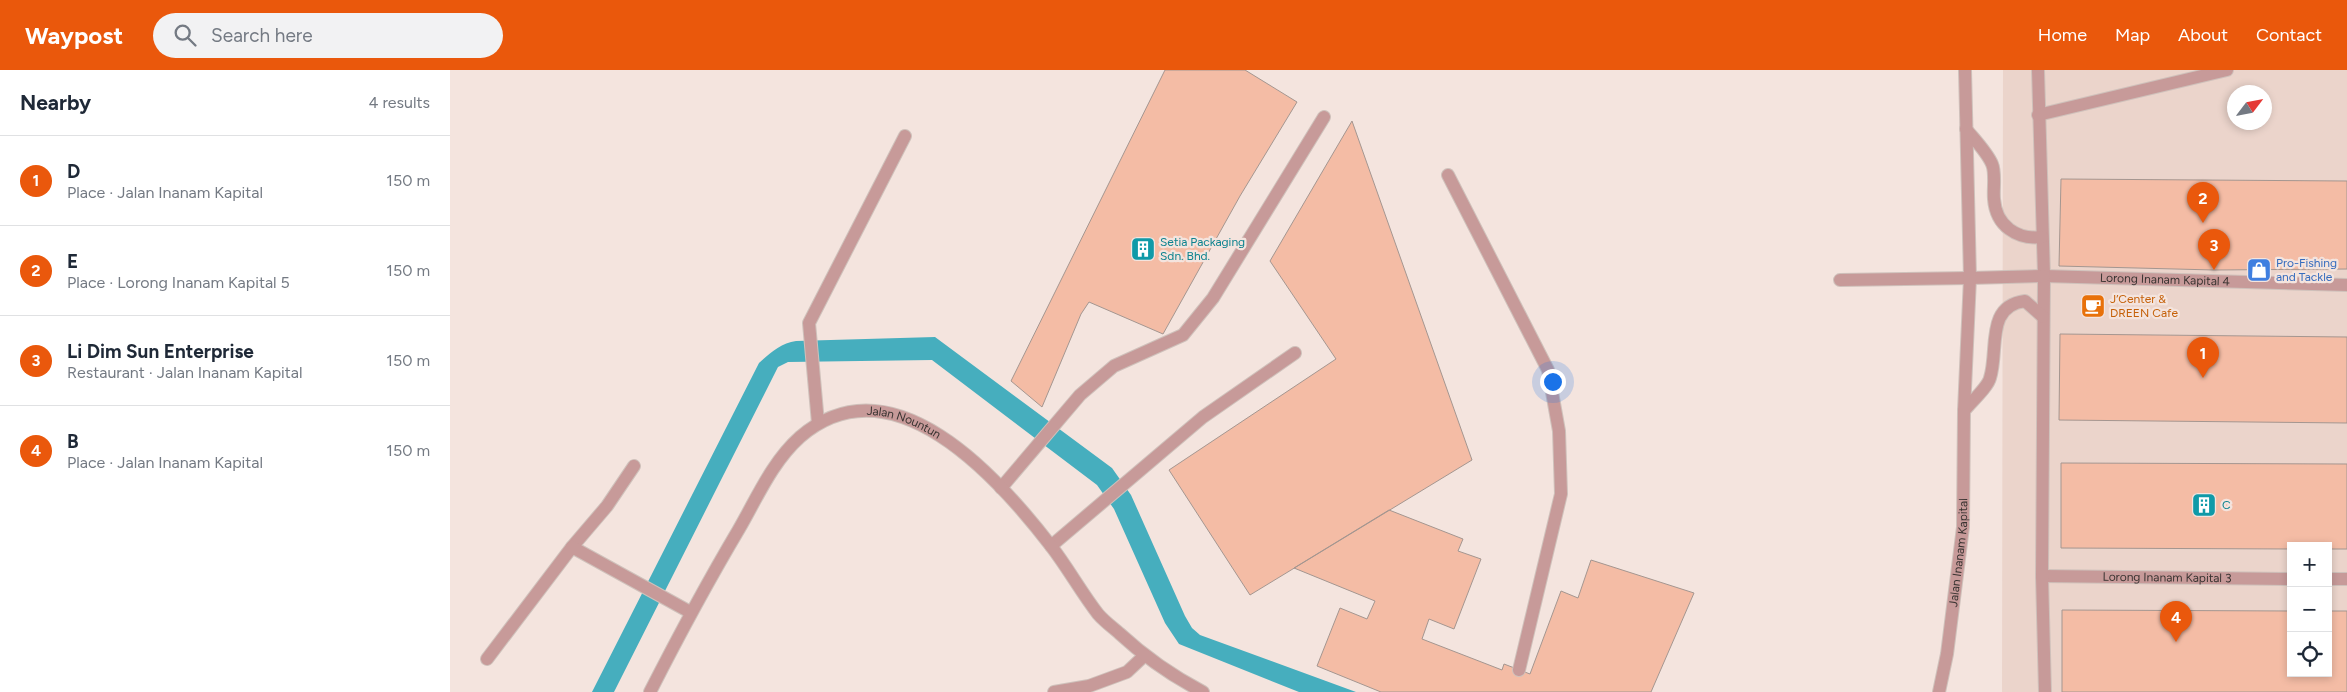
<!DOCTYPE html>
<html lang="en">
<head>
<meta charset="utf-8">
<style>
	body { margin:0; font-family:Figtree,sans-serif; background:#f2f2f3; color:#1f2937 }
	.controls { position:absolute; right:15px; bottom:15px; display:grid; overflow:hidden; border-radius:0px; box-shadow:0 2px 8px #0003 }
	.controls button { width:45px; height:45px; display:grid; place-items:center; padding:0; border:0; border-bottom:1px solid #e0e1e3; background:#fff; color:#1f2937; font:25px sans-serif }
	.compass { position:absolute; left:1777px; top:15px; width:45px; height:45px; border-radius:50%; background:#fff; box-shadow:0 2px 8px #0003; rotate:58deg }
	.you { position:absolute; left:1102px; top:311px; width:18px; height:18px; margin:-12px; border:4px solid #fff; border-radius:50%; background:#1a73e8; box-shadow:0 0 0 8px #1a73e833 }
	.badge { display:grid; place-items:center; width:32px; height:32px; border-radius:50%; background:#ea580c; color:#fff; font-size:16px; font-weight:700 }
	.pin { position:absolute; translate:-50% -41px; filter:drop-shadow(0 1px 2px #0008) }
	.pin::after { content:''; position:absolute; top:26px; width:18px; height:15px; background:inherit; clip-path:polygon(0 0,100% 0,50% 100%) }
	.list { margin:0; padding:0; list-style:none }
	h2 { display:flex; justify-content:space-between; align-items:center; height:65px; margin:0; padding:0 20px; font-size:21px }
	h2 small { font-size:16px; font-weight:400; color:#747a83 }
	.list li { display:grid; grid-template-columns:32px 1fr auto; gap:15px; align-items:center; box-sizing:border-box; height:90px; padding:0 20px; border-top:1px solid #e0e1e3 }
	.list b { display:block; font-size:19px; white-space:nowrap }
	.list p { margin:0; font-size:16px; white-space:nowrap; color:#747a83 }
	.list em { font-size:16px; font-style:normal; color:#747a83 }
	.icon { flex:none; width:28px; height:28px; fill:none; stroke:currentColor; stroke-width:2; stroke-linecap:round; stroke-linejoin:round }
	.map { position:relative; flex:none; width:1897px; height:622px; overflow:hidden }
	header { display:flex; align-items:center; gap:30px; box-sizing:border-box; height:70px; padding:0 25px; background:#ea580c; color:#fff }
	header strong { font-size:24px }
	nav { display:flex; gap:28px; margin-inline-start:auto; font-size:18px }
	.search { width:350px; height:45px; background:#f2f2f3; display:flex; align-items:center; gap:12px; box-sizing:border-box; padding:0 18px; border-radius:28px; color:#747a83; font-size:19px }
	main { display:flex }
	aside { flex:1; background:#fff }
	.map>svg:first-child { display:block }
	.built { fill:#ebd4cb; fill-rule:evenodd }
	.water { fill:#46aebe }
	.building { fill:#f4bca5; stroke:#a49690 }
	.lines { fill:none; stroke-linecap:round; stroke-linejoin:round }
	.service-casing { stroke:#cfc1bb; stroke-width:14 }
	.minor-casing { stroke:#cfc1bb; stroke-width:14 }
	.tertiary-casing { stroke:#cfc1bb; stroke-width:14 }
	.service { stroke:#c79a99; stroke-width:12 }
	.minor { stroke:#c79a99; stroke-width:12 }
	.tertiary { stroke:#c79a99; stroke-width:12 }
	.labels { text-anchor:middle; stroke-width:4.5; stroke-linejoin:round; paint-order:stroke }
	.culture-label { font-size:12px; fill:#0d838f; stroke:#f4e4de; text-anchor:start }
	.shop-label { font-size:12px; fill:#366cbe; stroke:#f4e4de; text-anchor:start }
	.street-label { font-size:12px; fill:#393331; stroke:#f4e4de }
	.food-label { font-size:12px; fill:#c56008; stroke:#f4e4de; text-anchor:start }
</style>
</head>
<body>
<header>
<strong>Waypost</strong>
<div class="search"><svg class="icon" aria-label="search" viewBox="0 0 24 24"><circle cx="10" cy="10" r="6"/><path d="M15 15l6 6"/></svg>Search here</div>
<nav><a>Home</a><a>Map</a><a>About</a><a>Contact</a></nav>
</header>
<main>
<aside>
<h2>Nearby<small>4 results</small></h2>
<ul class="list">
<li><span class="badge">1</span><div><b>D</b><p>Place · Jalan Inanam Kapital</p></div><em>150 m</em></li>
<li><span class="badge">2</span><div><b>E</b><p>Place · Lorong Inanam Kapital 5</p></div><em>150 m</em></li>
<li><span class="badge">3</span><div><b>Li Dim Sun Enterprise</b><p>Restaurant · Jalan Inanam Kapital</p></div><em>150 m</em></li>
<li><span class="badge">4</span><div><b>B</b><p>Place · Jalan Inanam Kapital</p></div><em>150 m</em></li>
</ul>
</aside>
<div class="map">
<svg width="1897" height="622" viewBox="0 0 1897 622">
	<rect width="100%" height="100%" fill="#f4e4de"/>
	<path class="built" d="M1553 0H1897V622H1552ZM1784 22H1814V52H1784ZM1841 476H1878V603H1841Z"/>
	<path class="water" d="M485 267 662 398 681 425 735 546 742 558 750 565 906 622H849L729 574 715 553 664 439 647 415 482 290 338 292 328 297 164 622H142L309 293C320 283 331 273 346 271Z"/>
	<path class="building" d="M715 0H795L847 32 790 126 713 264 639 232 631 244 592 337 561 311Z
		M902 51 1022 390 800 525 719 400 886 289 820 191Z
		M1611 109 1897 111V199L1764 200 1609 196Z
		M1610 264 1897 267V353L1609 350Z
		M1611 393 1897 394V479H1878V476H1841V479L1611 478Z
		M939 440 1013 469 1008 481 1031 489 1004 559 979 549 972 569 1052 600 1054 594 1080 604 1111 521 1128 528 1141 490 1244 523 1201 622H931L867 596 890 538 917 549 925 531 844 498Z
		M1612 540 1841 541V603H1878V541H1897V622H1612Z"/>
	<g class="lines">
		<defs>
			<g id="service">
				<path d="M998 105 1098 300 1109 361 1111 424 1069 600"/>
				<path id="s1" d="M1594 206 1897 215"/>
				<path d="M1390 210 1520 208"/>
				<path d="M368 353 359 253 455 66"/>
				<path d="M551 418 630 325 664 296 733 265 763 228 874 47"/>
				<path d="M601 476 753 347 845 283"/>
				<path d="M122 477 157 436 184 396"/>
				<path id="s2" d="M1592 506 1841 509"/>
				<path d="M1878 509H1897"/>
				<path d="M37 589 122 477 240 542"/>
				<path d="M604 622 639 616 677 602 694 586"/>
			</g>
			<g id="minor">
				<path d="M1588 0 1594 206 1592 506 1595 622"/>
				<path d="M1588 45 1777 0"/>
				<path d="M1516 59C1524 69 1537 82 1542 94 1546 103 1543 119 1544 129 1546 156 1567 170 1592 167"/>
				<path d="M1520 208 1594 206"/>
				<path d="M1514 341C1520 333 1538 317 1540 308 1549 280 1535 236 1575 231L1593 247"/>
				<path id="s3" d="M1489 622 1497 584 1513 457 1514 341 1520 208 1515 0"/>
			</g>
			<g id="tertiary">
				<path id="s4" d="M200 622C228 567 257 513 289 459 307 428 322 392 350 367 442 288 547 406 601 476 618 498 631 522 648 544 654 551 662 557 669 563 695 587 722 606 753 622"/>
			</g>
		</defs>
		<use href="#service" class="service-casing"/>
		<use href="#minor" class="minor-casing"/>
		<use href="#tertiary" class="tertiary-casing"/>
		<use href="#service" class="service"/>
		<use href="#minor" class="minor"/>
		<use href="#tertiary" class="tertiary"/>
	</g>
	<defs>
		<symbol id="building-square" viewBox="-11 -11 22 22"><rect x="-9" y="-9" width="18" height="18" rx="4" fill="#0f9aa8" stroke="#f4e4de"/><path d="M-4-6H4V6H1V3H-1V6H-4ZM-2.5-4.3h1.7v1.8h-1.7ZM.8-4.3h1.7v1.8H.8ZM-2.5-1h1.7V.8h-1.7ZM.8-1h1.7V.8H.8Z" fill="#fff"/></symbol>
		<symbol id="shop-square" viewBox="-11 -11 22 22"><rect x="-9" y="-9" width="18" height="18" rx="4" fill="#3f7fe0" stroke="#f4e4de"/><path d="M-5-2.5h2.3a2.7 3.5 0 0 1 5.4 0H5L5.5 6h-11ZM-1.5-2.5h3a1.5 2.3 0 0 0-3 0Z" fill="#fff"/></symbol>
		<symbol id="cafe-square" viewBox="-11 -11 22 22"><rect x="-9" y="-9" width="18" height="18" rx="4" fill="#e8710a" stroke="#f4e4de"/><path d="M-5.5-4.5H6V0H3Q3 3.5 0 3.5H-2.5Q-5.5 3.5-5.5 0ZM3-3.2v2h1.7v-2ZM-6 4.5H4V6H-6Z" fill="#fff"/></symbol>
	</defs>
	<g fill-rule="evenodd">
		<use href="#building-square" x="679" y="165" width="28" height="28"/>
		<use href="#shop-square" x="1795" y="186" width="28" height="28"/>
		<use href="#cafe-square" x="1629" y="222" width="28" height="28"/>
		<use href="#building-square" x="1740" y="421" width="28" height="28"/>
	</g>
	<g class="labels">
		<g class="culture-label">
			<text x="710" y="176">Setia Packaging<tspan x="710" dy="14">Sdn. Bhd.</tspan></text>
			<text x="1772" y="439">C</text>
		</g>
		<g class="shop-label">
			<text x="1826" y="197">Pro-Fishing<tspan x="1826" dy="14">and Tackle</tspan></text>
		</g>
		<g class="street-label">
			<text dy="4" stroke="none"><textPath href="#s1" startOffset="121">Lorong Inanam Kapital 4</textPath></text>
			<text dy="4" stroke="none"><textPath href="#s4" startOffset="409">Jalan Nountun</textPath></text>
			<text dy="4" stroke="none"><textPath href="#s3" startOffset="141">Jalan Inanam Kapital</textPath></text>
			<text dy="4" stroke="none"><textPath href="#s2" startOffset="125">Lorong Inanam Kapital 3</textPath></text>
		</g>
		<g class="food-label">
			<text x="1660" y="233">J’Center &amp;<tspan x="1660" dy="14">DREEN Cafe</tspan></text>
		</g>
	</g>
</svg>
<div class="controls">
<button>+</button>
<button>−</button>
<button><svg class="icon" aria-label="locate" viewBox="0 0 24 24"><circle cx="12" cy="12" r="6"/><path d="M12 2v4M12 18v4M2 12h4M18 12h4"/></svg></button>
</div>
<svg class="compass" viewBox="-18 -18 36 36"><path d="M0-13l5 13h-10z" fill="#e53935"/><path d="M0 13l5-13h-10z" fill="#747a83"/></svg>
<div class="you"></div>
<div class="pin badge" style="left:1753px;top:308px">1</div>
<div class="pin badge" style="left:1753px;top:153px">2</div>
<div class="pin badge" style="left:1764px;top:200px">3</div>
<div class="pin badge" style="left:1726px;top:572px">4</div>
</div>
</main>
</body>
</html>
